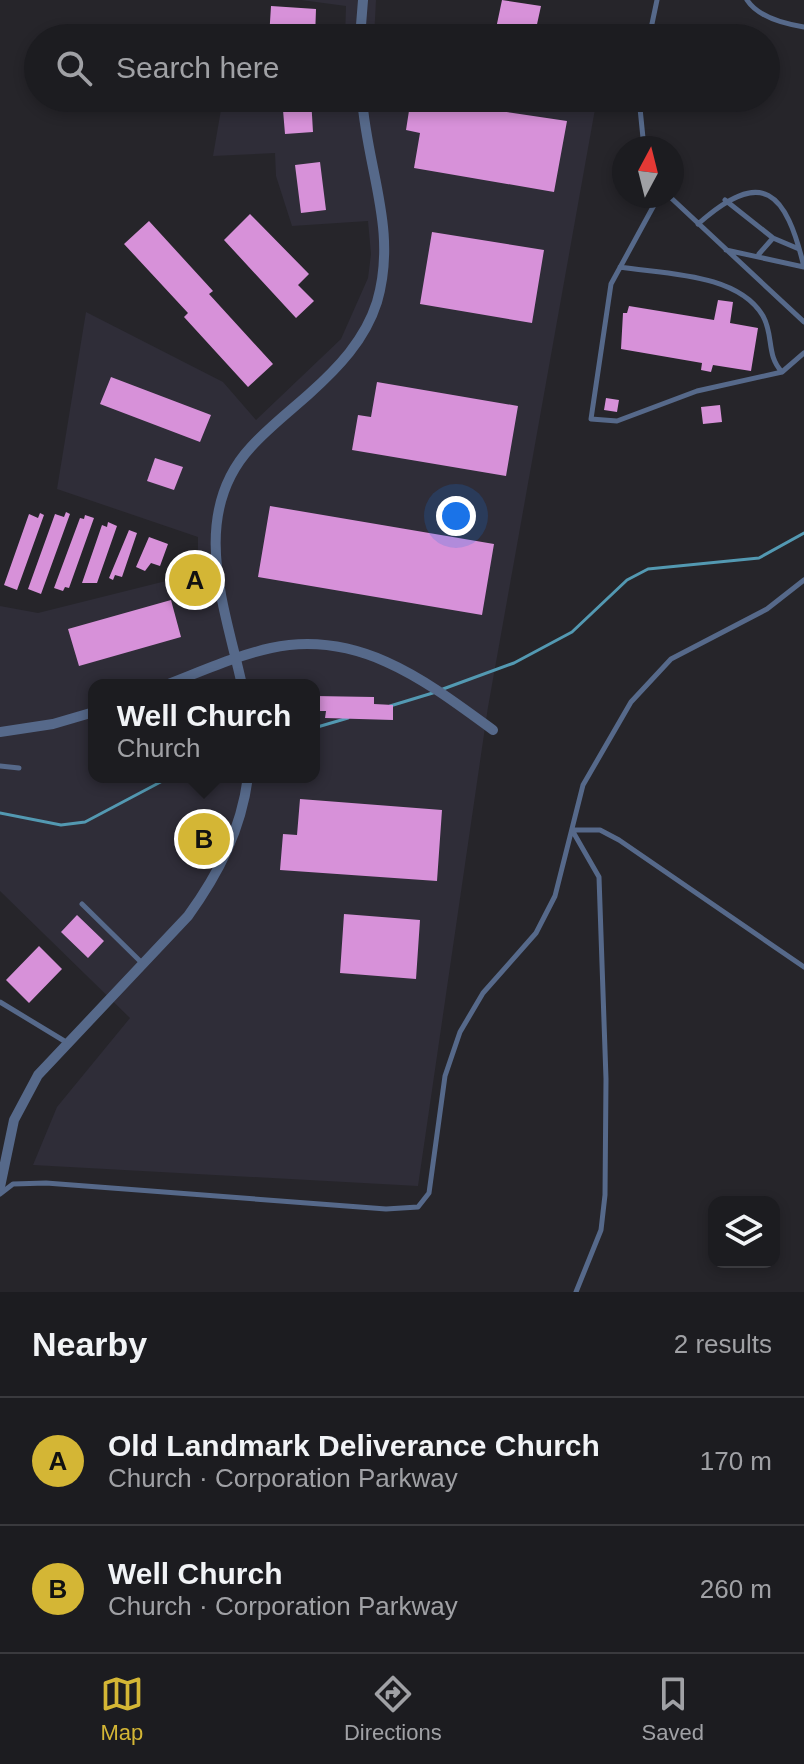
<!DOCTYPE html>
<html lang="en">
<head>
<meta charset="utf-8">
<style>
	body { margin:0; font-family:Arial,sans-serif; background:#29292d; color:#f1f3f6 }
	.controls { position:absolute; right:24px; bottom:24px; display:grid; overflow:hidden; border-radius:16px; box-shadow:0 4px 12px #0003 }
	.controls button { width:72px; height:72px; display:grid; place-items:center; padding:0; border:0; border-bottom:2px solid #3a3a3e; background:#1c1c20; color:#f1f3f6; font:40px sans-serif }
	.compass { position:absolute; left:612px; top:136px; width:72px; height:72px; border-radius:50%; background:#1c1c20; box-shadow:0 4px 12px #0003; rotate:7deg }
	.you { position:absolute; left:456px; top:516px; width:28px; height:28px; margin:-20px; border:6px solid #fff; border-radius:50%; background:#1a73e8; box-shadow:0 0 0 12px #1a73e833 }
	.badge { display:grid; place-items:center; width:52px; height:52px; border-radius:50%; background:#d4b635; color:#111; font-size:26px; font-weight:700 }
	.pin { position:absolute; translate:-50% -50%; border:4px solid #fff; box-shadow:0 2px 8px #0006 }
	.popup { position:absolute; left:88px; top:679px; width:232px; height:104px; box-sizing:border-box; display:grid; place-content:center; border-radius:16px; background:#1c1c20; filter:drop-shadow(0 2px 6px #0005); font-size:26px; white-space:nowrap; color:#a0a1a5 }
	.popup b { font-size:30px; color:#f1f3f6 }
	.popup::after { content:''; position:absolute; left:50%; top:100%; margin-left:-16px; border:16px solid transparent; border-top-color:#1c1c20 }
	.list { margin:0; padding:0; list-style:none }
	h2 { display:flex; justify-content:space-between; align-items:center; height:104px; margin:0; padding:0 32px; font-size:34px }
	h2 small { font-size:26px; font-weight:400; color:#a0a1a5 }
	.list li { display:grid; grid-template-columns:52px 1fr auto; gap:24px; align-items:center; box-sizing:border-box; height:128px; padding:0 32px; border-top:2px solid #3a3a3e }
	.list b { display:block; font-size:30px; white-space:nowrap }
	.list p { margin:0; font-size:26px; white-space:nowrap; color:#a0a1a5 }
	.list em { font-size:26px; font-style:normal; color:#a0a1a5 }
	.icon { flex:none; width:44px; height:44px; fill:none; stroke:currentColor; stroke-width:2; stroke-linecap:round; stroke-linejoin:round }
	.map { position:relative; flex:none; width:804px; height:1292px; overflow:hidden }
	.search { position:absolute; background:#1c1c20; box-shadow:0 4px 12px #0003; left:24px; right:24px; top:24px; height:88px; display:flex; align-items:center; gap:20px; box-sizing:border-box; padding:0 28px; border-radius:44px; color:#a0a1a5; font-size:30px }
	.sheet { height:360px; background:#1c1c20 }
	nav { display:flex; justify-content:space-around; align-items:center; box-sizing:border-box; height:112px; border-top:2px solid #3a3a3e; background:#1c1c20; font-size:22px; color:#a0a1a5 }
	nav a { display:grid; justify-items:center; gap:4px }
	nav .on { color:#d4b635 }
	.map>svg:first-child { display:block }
	.built { fill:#2f2d38; fill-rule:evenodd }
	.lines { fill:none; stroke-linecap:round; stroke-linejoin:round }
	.stream { stroke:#5399b2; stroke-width:3 }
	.building { fill:#d791d9 }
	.service { stroke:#56698a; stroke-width:5 }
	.minor { stroke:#56698a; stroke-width:10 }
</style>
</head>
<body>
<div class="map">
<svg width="804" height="1292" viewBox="0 0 804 1292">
	<rect width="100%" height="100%" fill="#26252a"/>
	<path class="built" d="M301 0H376L374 38H345L346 6Z
		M223 98H597L488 707 418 1186 33 1165 57 1107 130 1018 0 891V606L38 613 198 573V537L57 489 86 312 223 382 256 420 341 339 368 278 371 254 368 221 292 226 276 176 275 153 213 156ZM94 685H314V777H94Z"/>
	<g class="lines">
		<path class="stream" d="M443 689 514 663 572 632 627 580 648 569 759 558 804 533
			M390 706 436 692
			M314 728 348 718
			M0 813 61 825 85 822 170 777"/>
	</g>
	<path class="building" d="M502 0 541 6 534 38H494Z
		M271 6 316 9 315 38H269Z
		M282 98H311L313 132 285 134Z
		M411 98 567 121 554 192 414 168 420 133 406 130Z
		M320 162 326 210 301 213 295 165Z
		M250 214 309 274 298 285 314 301 296 318 224 240Z
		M149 221 213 291 209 294 273 364 248 387 184 317 188 313 124 244Z
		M432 232 544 250 532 323 420 304Z
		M718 300 733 302 730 323 758 328 751 371 713 365 711 372 701 370 702 363 621 349 623 313H627L629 306 714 320Z
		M111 377 211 415 200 442 100 404Z
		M377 382 518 406 506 476 352 450 358 415 371 417Z
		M606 398 619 400 617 412 604 410Z
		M720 405 722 422 703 424 701 407Z
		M155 458 183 467 174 490 147 481Z
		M270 506 494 544 482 615 258 577Z
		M66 512 70 514 41 594 28 589 55 514 64 517Z
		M40 513 44 515 17 590 4 585 29 514 38 518Z
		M85 515 94 518 69 588 65 587 63 591 54 588 80 518 84 519Z
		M108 522 117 526 97 583H82L102 525 107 527Z
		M129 530 137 533 122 577 115 575 113 580 109 578Z
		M149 537 168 544 160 566 151 563 145 571 136 567Z
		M171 600 181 637 79 666 68 629Z
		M314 696 374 697V704L393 705V720L325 718 326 711H314Z
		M300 799 442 810 437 881 280 870 283 834 297 835Z
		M344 914 420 920 416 979 340 973Z
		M77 915 104 941 88 958 61 932Z
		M39 946 62 969 29 1003 6 980Z"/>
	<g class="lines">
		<path class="service" d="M747 0C758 17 785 24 804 27
			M649 38 657 0
			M639 98 644 148
			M659 196 611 284 591 419 617 421 697 391 782 372
			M669 196 804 322
			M725 200 773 238 799 249
			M698 224C763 166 786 192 804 267
			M726 250 804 267
			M759 254 773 238
			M620 267C664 274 738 273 763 316 774 336 766 355 782 372L804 353
			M0 766 19 768
			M82 904 142 963
			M0 1002 66 1042
			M0 1194 13 1184 46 1183 386 1209 418 1207 429 1193 445 1076 460 1032 483 993 536 933 555 896 583 785 631 702 671 659 767 609 804 580
			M576 1292 601 1230 605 1195 606 1079 599 877 572 830H600L619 840 804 967"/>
		<path class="minor" d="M360 38 363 0
			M166 685C200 672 235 656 271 648 359 629 426 681 493 730
			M242 685C225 607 188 515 251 447 268 428 290 411 309 394 338 368 365 340 377 302 398 230 367 169 362 98
			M0 732 53 724 94 712
			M0 1187 14 1120 38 1075 188 916C219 873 241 830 248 777"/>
	</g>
</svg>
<div class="controls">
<button><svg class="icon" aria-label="layers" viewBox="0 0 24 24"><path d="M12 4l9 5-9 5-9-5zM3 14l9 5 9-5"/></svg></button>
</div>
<svg class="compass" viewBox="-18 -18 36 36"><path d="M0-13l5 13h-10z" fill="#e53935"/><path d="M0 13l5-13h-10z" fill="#a0a1a5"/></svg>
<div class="you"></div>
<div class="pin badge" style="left:195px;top:580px">A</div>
<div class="pin badge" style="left:204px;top:839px">B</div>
<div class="popup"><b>Well Church</b>Church</div>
<div class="search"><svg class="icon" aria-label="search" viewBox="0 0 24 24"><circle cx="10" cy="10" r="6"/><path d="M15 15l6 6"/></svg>Search here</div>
</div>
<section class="sheet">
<h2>Nearby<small>2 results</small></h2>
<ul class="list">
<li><span class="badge">A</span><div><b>Old Landmark Deliverance Church</b><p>Church · Corporation Parkway</p></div><em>170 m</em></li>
<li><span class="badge">B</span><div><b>Well Church</b><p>Church · Corporation Parkway</p></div><em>260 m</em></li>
</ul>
</section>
<nav>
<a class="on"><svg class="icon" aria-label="map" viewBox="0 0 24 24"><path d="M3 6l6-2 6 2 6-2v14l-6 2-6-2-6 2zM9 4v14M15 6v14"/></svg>Map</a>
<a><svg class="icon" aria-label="directions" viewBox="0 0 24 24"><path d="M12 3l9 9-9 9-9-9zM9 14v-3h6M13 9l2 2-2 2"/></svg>Directions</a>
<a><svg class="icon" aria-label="saved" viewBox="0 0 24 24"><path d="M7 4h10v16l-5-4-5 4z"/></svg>Saved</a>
</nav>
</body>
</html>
